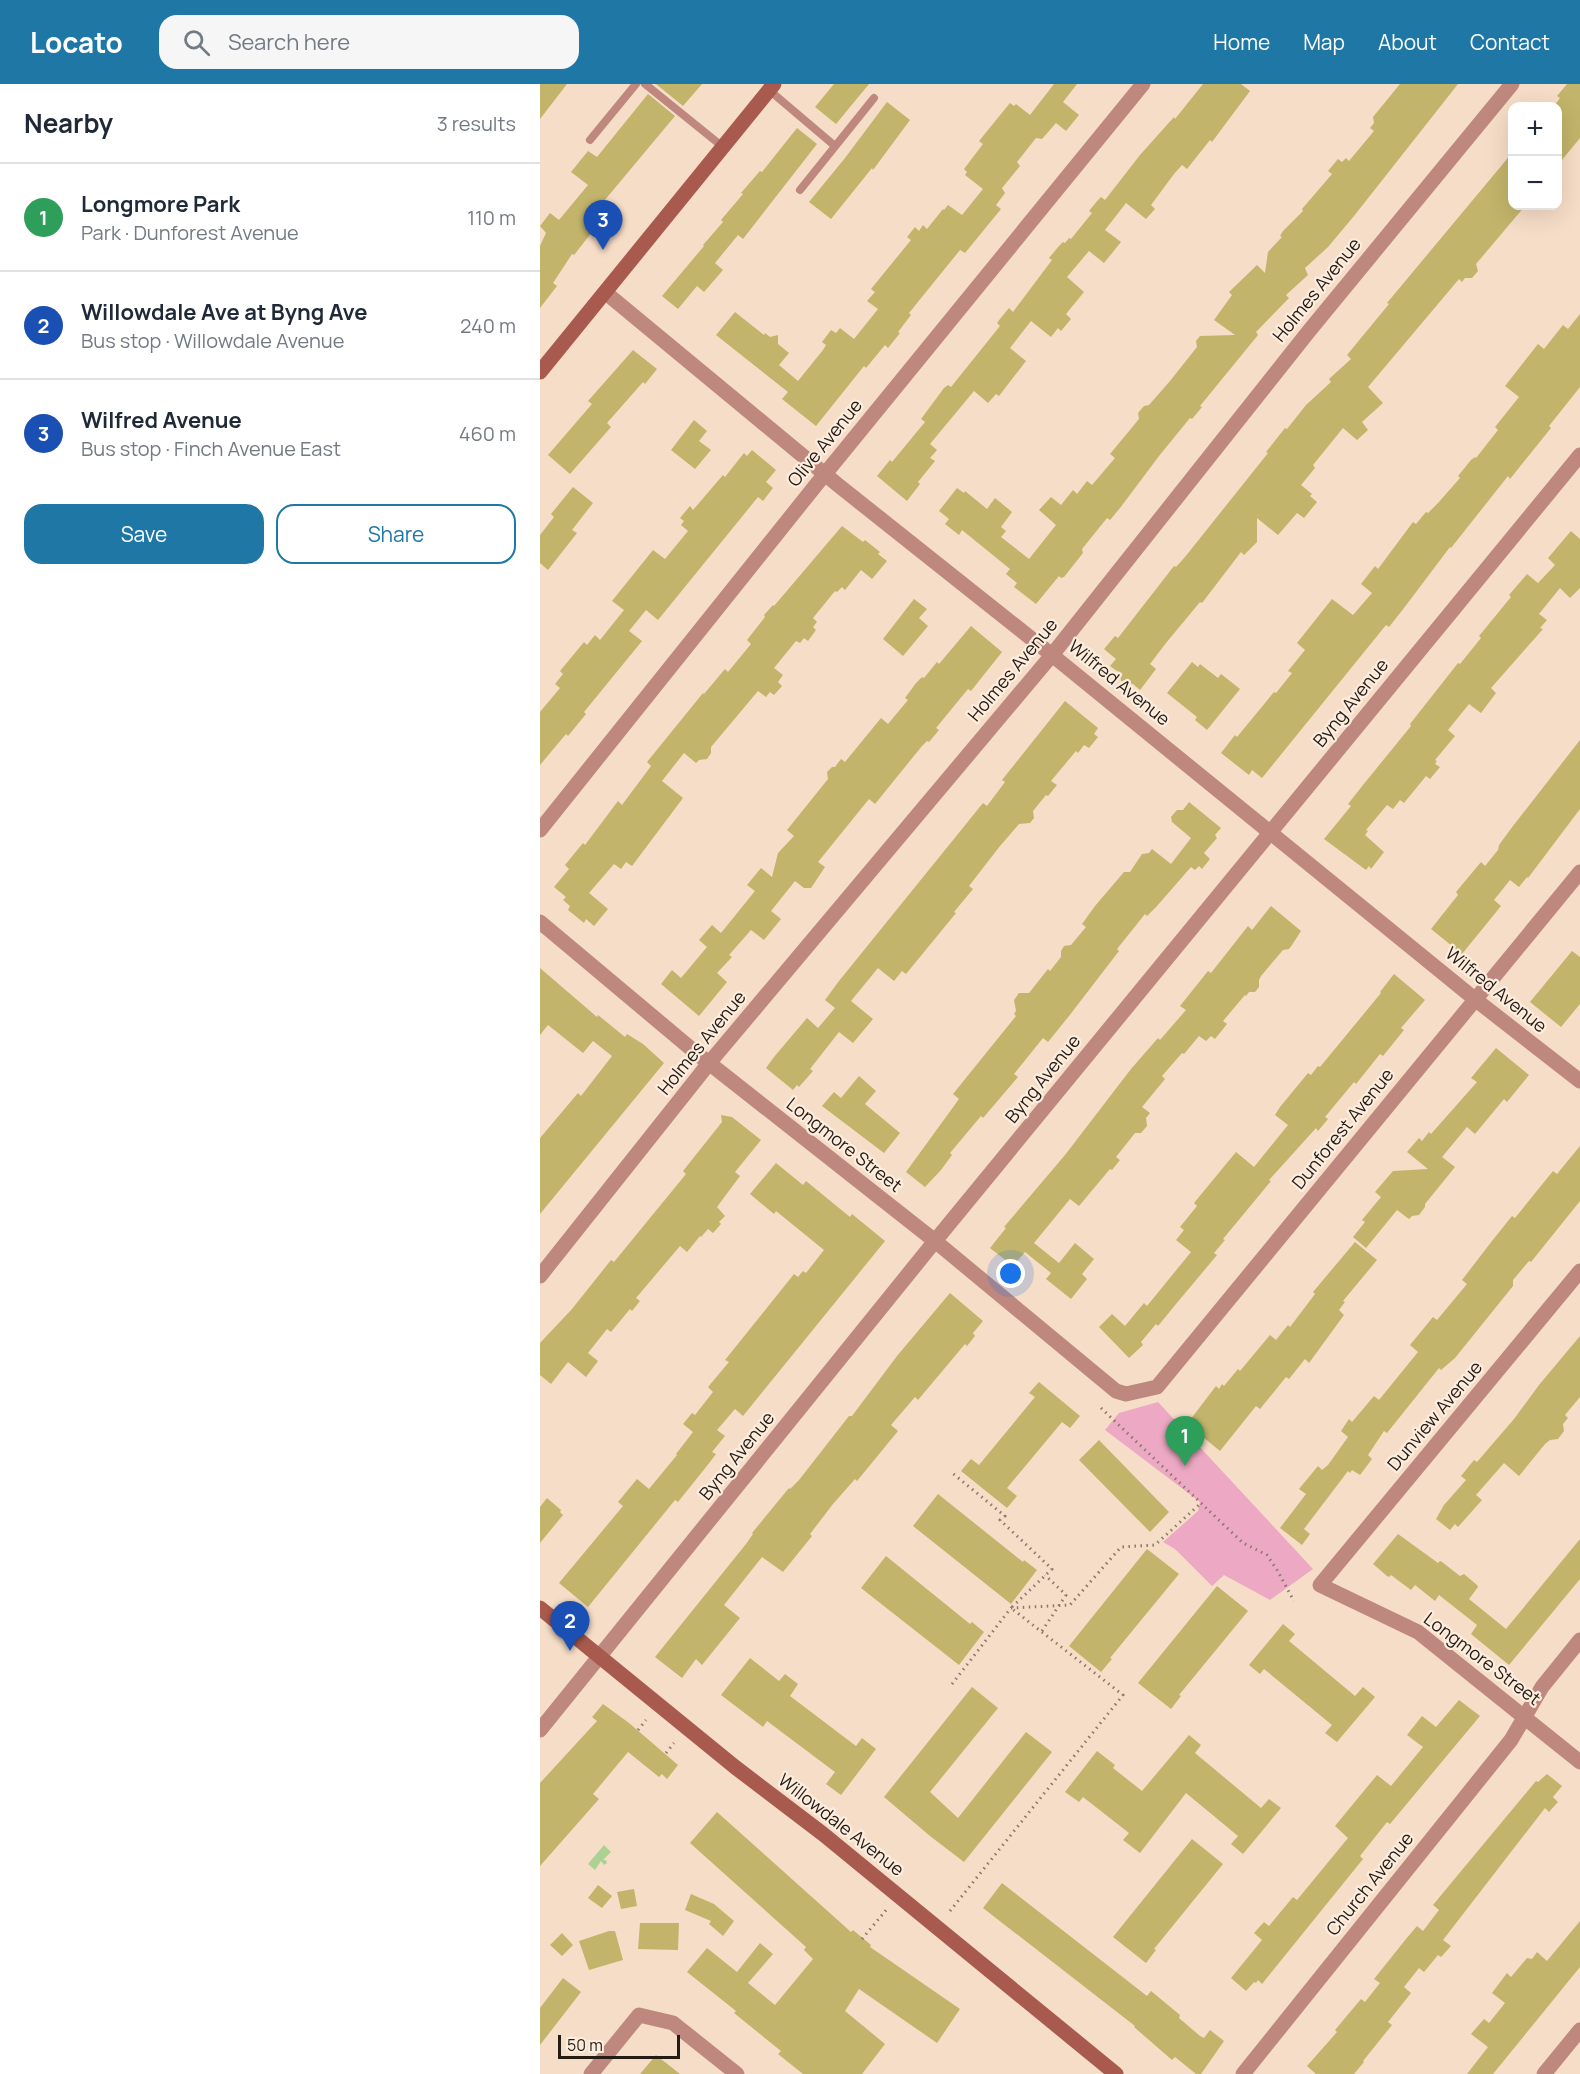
<!DOCTYPE html>
<html lang="en">
<head>
<meta charset="utf-8">
<style>
	body { margin:0; font-family:Manrope,sans-serif; background:#f6f6f7; color:#1f2937 }
	.controls { position:absolute; right:18px; top:18px; display:grid; overflow:hidden; border-radius:12px; box-shadow:0 6px 24px #0002 }
	.controls button { width:54px; height:54px; display:grid; place-items:center; padding:0; border:0; border-bottom:2px solid #e0e1e3; background:#fff; color:#1f2937; font:30px sans-serif }
	.scale { position:absolute; left:18px; bottom:15px; width:122px; box-sizing:border-box; padding-left:6px; border:3px solid #241b13; border-top:0; font-size:16px; line-height:21px; white-space:nowrap; color:#241b13; -webkit-text-stroke:4px #fceddf; paint-order:stroke }
	.you { position:absolute; left:471px; top:1190px; width:21px; height:21px; margin:-15px; border:4px solid #fff; border-radius:50%; background:#1a73e8; box-shadow:0 0 0 9px #1a73e833 }
	.badge { display:grid; place-items:center; width:39px; height:39px; border-radius:50%; background:#1f77a6; color:#fff; font-size:20px; font-weight:700 }
	.pin { position:absolute; translate:-50% -50px; filter:drop-shadow(0 2px 3px #0008) }
	.pin::after { content:''; position:absolute; top:32px; width:21px; height:18px; background:inherit; clip-path:polygon(0 0,100% 0,50% 100%) }
	.list { margin:0; padding:0; list-style:none }
	h2 { display:flex; justify-content:space-between; align-items:center; height:78px; margin:0; padding:0 24px; font-size:26px }
	h2 small { font-size:20px; font-weight:400; color:#747a83 }
	.list li { display:grid; grid-template-columns:39px 1fr auto; gap:18px; align-items:center; box-sizing:border-box; height:108px; padding:0 24px; border-top:2px solid #e0e1e3 }
	.list b { display:block; font-size:22px; white-space:nowrap }
	.list p { margin:0; font-size:20px; white-space:nowrap; color:#747a83 }
	.list em { font-size:20px; font-style:normal; color:#747a83 }
	.actions { display:flex; gap:12px; padding:18px 24px }
	.actions a { flex:1; padding:14px 0; border:2px solid #1f77a6; border-radius:18px; text-align:center; font-size:21px; color:#1f77a6 }
	.actions .main { background:#1f77a6; color:#fff }
	.icon { flex:none; width:33px; height:33px; fill:none; stroke:currentColor; stroke-width:2; stroke-linecap:round; stroke-linejoin:round }
	.map { position:relative; flex:none; width:1040px; height:1990px; overflow:hidden }
	header { display:flex; align-items:center; gap:36px; box-sizing:border-box; height:84px; padding:0 30px; background:#1f77a6; color:#fff }
	header strong { font-size:28px }
	nav { display:flex; gap:33px; margin-inline-start:auto; font-size:21px }
	.search { width:420px; height:54px; background:#f6f6f7; display:flex; align-items:center; gap:15px; box-sizing:border-box; padding:0 21px; border-radius:18px; color:#747a83; font-size:22px }
	main { display:flex }
	aside { flex:1; background:#fff }
	.map>svg:first-child { display:block }
	.green { fill:#eda8c3 }
	.water { fill:#abd292 }
	.building { fill:#c2b46a }
	.lines { fill:none; stroke-linecap:round; stroke-linejoin:round }
	.path { stroke:#8a796a; stroke-width:3; stroke-dasharray:1.5 4.5; stroke-linecap:butt }
	.lane { stroke:#bf887f; stroke-width:8 }
	.street { stroke:#bf887f; stroke-width:15 }
	.secondary { stroke:#a95a4e; stroke-width:15 }
	.labels { text-anchor:middle; stroke-width:4.5; stroke-linejoin:round; paint-order:stroke }
	.street-label { font-size:18px; fill:#241b13; stroke:#fceddf }
</style>
</head>
<body>
<header>
<strong>Locato</strong>
<div class="search"><svg class="icon" aria-label="search" viewBox="0 0 24 24"><circle cx="10" cy="10" r="6"/><path d="M15 15l6 6"/></svg>Search here</div>
<nav><a>Home</a><a>Map</a><a>About</a><a>Contact</a></nav>
</header>
<main>
<aside>
<h2>Nearby<small>3 results</small></h2>
<ul class="list">
<li><span class="badge" style="background:#2e9e5b">1</span><div><b>Longmore Park</b><p>Park · Dunforest Avenue</p></div><em>110 m</em></li>
<li><span class="badge" style="background:#1a4fb4">2</span><div><b>Willowdale Ave at Byng Ave</b><p>Bus stop · Willowdale Avenue</p></div><em>240 m</em></li>
<li><span class="badge" style="background:#1a4fb4">3</span><div><b>Wilfred Avenue</b><p>Bus stop · Finch Avenue East</p></div><em>460 m</em></li>
</ul>
<div class="actions"><a class="main">Save</a><a>Share</a></div>
</aside>
<div class="map">
<svg width="1040" height="1990" viewBox="0 0 1040 1990">
	<rect width="100%" height="100%" fill="#f6ddc7"/>
	<path class="green" d="M618 1318 773 1485 730 1516 684 1491 672 1502 635 1465 623 1458 658 1427 660 1418 565 1346 579 1329Z"/>
	<path class="water" d="M64 1761 71 1768 63 1776H66L67 1779 64 1781 61 1777 55 1786 48 1780Z"/>
	<path class="building" d="M0 0H27L0 35Z
		M116 0H162L143 22Z
		M294 0H329L296 40 275 23Z
		M514 0H537L523 18 539 31 526 47 516 39 502 55 496 54 477 78 480 82 462 104 465 109 456 121 461 125 425 169 420 166 369 229 371 231 358 248 360 249 348 264 345 261 326 284 324 282 276 342 242 315 248 308 176 251 195 228 224 251 225 249 230 253 238 251V260L249 269 239 281 258 297 283 266 286 261 282 258 291 246 296 249 300 244 314 255 338 225 327 217 335 208 331 205 371 156 367 153 375 143 379 147 383 141 387 145 403 125 404 126 408 121 422 131 443 105 425 91 427 88 424 85 443 60 439 57 470 19 474 22 476 20 490 31Z
		M663 0H701L710 7 672 58 670 56 647 85 642 81 634 90 611 121 615 125 606 135 586 119 565 146 581 158 564 179 549 167 527 193 544 208 526 230 531 235 521 247 518 244 511 253 491 237 470 264 486 277 459 312 456 310 448 319 434 307 390 360 397 366 390 374 395 377 378 398 380 400 367 417 337 392 350 376 352 378 385 338 381 335 404 304 408 301 411 303 460 242 457 239 460 235 469 224 473 228 512 176 509 174 519 162 523 158 525 159 529 154 531 155 552 129 549 127 558 116 561 113 565 116 600 71 634 33 635 35Z
		M860 0H918L814 132 788 163 765 184 768 191 746 211 749 214 716 248 718 251 660 322 662 323 652 335 650 334 619 372 580 424 570 436 567 434 542 465 543 469 524 493 521 494 519 492 496 520 474 503 477 499 466 490 470 485 422 446 419 451 405 440 409 435 399 427 417 404 424 409 425 407 447 425 455 414 472 428 461 443 466 447 461 453 489 475 516 441 499 426 511 413 521 421 533 406 537 410 547 397 552 401 575 374 570 370 599 335 598 329 604 322 609 321 630 297 657 263 656 257 660 252 695 251 674 236 692 211 689 208 717 181 725 189 728 168 742 153 740 152 743 147 763 127 762 125 792 90 788 87 798 75 802 78 806 74 809 77 834 47 830 44 834 39 833 33Z
		M1027 0H1040V54L1017 82V22L1015 21 1020 14 1017 12Z
		M108 10 135 32 59 123 67 129 34 171 32 170 13 199 17 202 0 224V162L6 149 0 142 10 129 19 136 48 101 31 88 48 67 57 73Z
		M347 18 370 36 333 86 332 84 291 135 269 118 305 74Z
		M257 44 277 60 203 155 198 151 175 179 183 186 164 208 157 202 138 225 122 212 164 162 163 161 183 138 181 136 203 110 201 109 220 87 222 88Z
		M972 69V122H985L936 180 938 187 932 194H925L922 198 919 195 828 303 843 319 822 338 828 346 817 356 803 344 773 381 775 384 761 401 772 410 770 412 777 418 764 434 757 429 738 451 717 434V458L704 471 701 468 662 519 660 518 626 559 610 580 616 585 600 606 593 600 581 597 580 589 570 582 576 575 564 565 575 552 578 554 634 482 636 483 645 473 728 369 726 368 745 344 747 345 766 321 791 298 789 295 811 275 807 271 849 220 847 219Z
		M1040 230V303L1009 342 1011 344 970 395 968 392 911 464 910 463 864 524 849 543 846 541 722 694 712 686 709 691 681 669 695 651 697 653 734 608 736 609 752 589 748 587 765 566 757 559 792 515 813 531 832 509 821 500 835 482 838 485 873 438 876 440 886 428 888 429 898 419 920 394 918 392 931 376 935 373 936 374 958 346 955 343 979 313 965 302 998 260 1004 265 1023 241 1028 245Z
		M93 266 117 285 105 300 103 298 67 339 71 343 30 390 8 371 52 320 48 317Z
		M154 336 167 347 159 357 171 366 155 385 131 366Z
		M212 366 236 386 226 398 233 404 223 417 218 413 118 536 106 526 89 547 102 557 44 628 46 630 28 652 26 650 0 681V628L20 604 15 600 23 590 20 587 44 558 47 561 55 551 60 556 84 526 72 517 113 466 125 475 148 447 141 441 144 437 140 434 150 422 153 426 183 391 185 393 204 369 207 372Z
		M33 403 53 419 32 446 37 449 8 486 0 479V451L14 433 11 430Z
		M302 442 323 458 325 456 340 468 338 470 347 477 332 495 321 486 305 506 302 503 297 508 295 507 273 534 277 538 273 543 276 546 268 557 264 554 260 559 256 557 234 584 243 591 238 598 242 602 234 611 230 608 226 613 218 607 171 663V669L167 675 159 676 156 679 144 669 122 697 143 714 92 782 86 778 81 785 74 780 49 809 68 825 54 842 46 835 44 839 28 826 30 822 23 816 26 813 14 803 29 785 25 781 43 759 45 761 78 717 82 721 111 682 107 678 163 609 164 610 185 585 188 588 211 560 207 556 225 533 224 531 233 521 234 522Z
		M1031 447 1040 455V504L1030 514 1020 504 999 530 1007 536 1000 544 1003 545 951 604 956 609 941 629 929 620 908 646 915 652 895 676 897 677 895 680 900 683 890 695 886 692 864 719 860 716 853 725 847 721 826 746 828 747 825 751 844 768 831 785 829 782 826 786 784 755 811 722 808 720 823 701 871 642 870 640 918 579 920 580 941 554 939 552 971 513 969 511 987 490 998 499 1015 481 1008 474Z
		M374 515 387 525 379 534 388 542 363 572 343 555Z
		M431 542 462 568 431 607 428 605 396 644 399 646 389 658 387 657 382 662 335 720 329 715 278 778 285 783 271 804H264L255 797 231 827 241 835 224 856 211 846 189 871 192 873 177 889 187 898 159 932 121 900 132 886 141 894 167 863 159 856 172 841 181 849 215 807 207 801 221 784 232 793 238 769 254 752 247 746 288 695 287 688 292 683H295L301 675 305 678 341 634 348 640 368 616 365 614 376 599 382 593 384 594 397 578 399 580Z
		M652 578 658 583 660 580 678 594 681 590 700 605 667 646 655 636 657 633 627 609Z
		M525 617 558 644 554 650 558 653 549 664 544 661 538 669 536 667 511 697 517 701 508 712 506 711 493 727 494 734 490 739 479 740 460 762 429 802 433 805 414 828 416 829 366 890 362 887 354 897 338 884 311 917 333 935 313 959 299 948 270 985 273 987 259 1003 257 1001 253 1006 226 984 234 973 267 934 278 944 295 924 285 916 299 897 443 719 447 722 465 698 462 696Z
		M1040 656V725L988 794 987 793 979 803 970 796 954 816 961 822 922 870 891 845 918 811 916 808 941 778 945 782 958 766 959 761 973 742Z
		M649 718 681 744 675 751 677 754 664 769 670 775 662 785 659 782 655 786 651 783 617 822 607 832 605 830 577 865 579 867 529 932 508 958 503 954 474 990 478 993 443 1034 441 1032 410 1069 412 1071 401 1086 385 1103 366 1088 419 1015 413 1010 476 932 474 930 476 927 474 916 479 909H489L508 885 510 887 521 873V867L524 862 531 861 546 843 542 840 555 822 584 788H590L602 770 609 769 612 765 631 780 651 754 632 738 631 733 637 726H643Z
		M731 822 761 847 752 861 749 865 743 866 721 892 719 896V903L715 908H709L706 912 705 911 683 937 687 940 675 955 671 952 666 957 659 952 644 970 642 969 622 992 625 995 602 1023 610 1029 606 1034 607 1042 601 1049H595L576 1073 580 1076 572 1086 570 1085 539 1122 530 1115 494 1159 519 1179 535 1159 554 1175 542 1190 547 1195 531 1215 506 1195 511 1189 485 1168 473 1182 450 1164 466 1144 464 1143 525 1071 591 985 618 954 620 956 646 926 640 922 668 887 671 889 708 842 712 846Z
		M1032 867 1040 873V920L1021 943 990 918Z
		M0 884 57 933 58 931 85 953 87 950 103 960 124 979 0 1130V1054L38 1009 41 1012 72 972 53 957 43 969 8 941 0 951Z
		M854 890 885 916 861 944 864 946 843 972 840 970 816 1000 814 998 785 1033 788 1035 778 1047 776 1044 729 1096 731 1097 683 1155 685 1156 674 1169 677 1171 636 1220 618 1242 616 1240 601 1258 603 1261 589 1274 559 1243 572 1230 585 1242 604 1219 607 1222 651 1168 636 1156 644 1146 640 1143 657 1122 654 1119 696 1068 714 1083 748 1041 735 1031 740 1023 768 989 771 991 778 982 780 983 841 909 840 908Z
		M956 964 989 991 967 1018 964 1015 935 1050 927 1043 902 1073 915 1083 885 1120V1123L879 1131 872 1132 869 1135 857 1126 826 1164 813 1153 825 1138 822 1136 841 1113 835 1108 853 1087 888 1085 867 1068 879 1054 882 1057 889 1048 891 1050 937 998 931 994Z
		M319 992 336 1007 325 1020 360 1049 344 1069 282 1022 294 1008 301 1014Z
		M181 1031 192 1033 221 1056 195 1088 200 1092 177 1123 185 1132 179 1138 181 1140 173 1149 168 1145 161 1153 160 1152 147 1168 140 1162 96 1214 100 1217 92 1227 90 1225 71 1248 67 1245 48 1269 58 1277 46 1293 28 1278 11 1300 0 1291V1259L32 1225 71 1176 74 1178 146 1090 143 1087 182 1038Z
		M1040 1062V1117L991 1178 989 1177 973 1196V1202L915 1274 901 1286 899 1284 847 1349 844 1347 828 1371 832 1375 820 1391 812 1386 810 1389 808 1387 764 1445 770 1450 762 1461 740 1444 766 1410 759 1405 778 1382 782 1386 788 1381 808 1353 801 1347 809 1335 812 1338 834 1312 839 1316 878 1268 870 1261 893 1233 897 1236 927 1200 922 1196 952 1157 972 1132 975 1134 1013 1087 1017 1090Z
		M236 1079 263 1101 266 1097 310 1133 312 1130 345 1157 203 1332 195 1325 177 1346 185 1352 172 1368 176 1370 170 1378 138 1418 135 1416 48 1523 19 1499 83 1422 78 1418 97 1395 109 1405 137 1371 136 1370 153 1348 143 1340 152 1329 155 1331 173 1308 168 1303 189 1278 185 1276 254 1190 258 1193 263 1187 266 1189 284 1166 236 1127 234 1130 210 1110Z
		M815 1158 837 1176 803 1217 805 1218 799 1226 804 1231 769 1279 765 1275 749 1295 746 1293 720 1325 716 1322 680 1367 647 1340 676 1302 679 1305 682 1300 684 1302 698 1285 700 1287 730 1251 736 1256 748 1241 750 1243 775 1210 773 1208Z
		M410 1209 443 1237 433 1249 435 1252 427 1262 425 1260 378 1316 375 1313 351 1341 358 1347 317 1397 315 1395 293 1420 270 1450 272 1452 243 1488 222 1473 184 1521 200 1534 162 1581 156 1575 142 1594 115 1573 206 1460 213 1450 212 1449 249 1404 250 1405 259 1396 309 1332H312L357 1272Z
		M1040 1252V1313L1025 1331 1028 1334 1023 1340 1024 1347 1018 1355 1010 1356 1005 1360 979 1392 964 1379 936 1411 942 1416 918 1443 915 1440 910 1446 896 1435 904 1421 926 1396 921 1392 934 1376 937 1378 974 1335 999 1301Z
		M499 1298 540 1332 530 1344 522 1338 467 1404 477 1412 467 1424 421 1387 431 1375 439 1381 495 1313 489 1309Z
		M559 1356 629 1428 610 1448 539 1376Z
		M398 1410 483 1478 484 1476 497 1486 471 1520 373 1442Z
		M7 1414 21 1426 20 1428 23 1431 0 1459V1423Z
		M858 1450 898 1479 900 1477 902 1478 920 1492 924 1490 937 1501 938 1503 929 1515 966 1545 1040 1455V1495L969 1581 931 1550 937 1541 899 1511 895 1517 875 1501 871 1506 851 1491 849 1493 847 1492 833 1480Z
		M607 1465 639 1490 570 1574 572 1575 561 1588 529 1562Z
		M346 1472 430 1540 432 1538 444 1548 419 1581 321 1504Z
		M677 1502 708 1527 639 1611 641 1612 631 1625 598 1599Z
		M743 1540 755 1550 749 1557 815 1612 823 1603 835 1613 797 1658 785 1649 792 1641 724 1585 720 1590 709 1581Z
		M210 1574 239 1597 245 1590 258 1600 250 1612 316 1662 322 1654 336 1665 301 1711 286 1700 295 1688 227 1637 223 1643 181 1611Z
		M432 1603 458 1624 390 1708 418 1734 486 1648 512 1668 424 1778 390 1752 344 1713Z
		M919 1616 940 1632 850 1740 847 1738 820 1772 823 1775 722 1900 718 1896 716 1899 714 1898 706 1907 691 1894 722 1856 714 1849 724 1838 729 1842 753 1813 757 1816 808 1754 795 1742 837 1691 851 1702 883 1663 867 1651 882 1632 896 1643Z
		M63 1620 89 1639 138 1681 127 1695 122 1690 119 1693 88 1668 53 1710 59 1715 0 1782V1699L57 1637 52 1633Z
		M649 1651 661 1661 655 1669 721 1724 729 1715 741 1724 703 1770 691 1760 698 1752 646 1709 600 1769 583 1756 589 1749 543 1713 539 1718 525 1708 557 1667 575 1681 573 1684 602 1707Z
		M1007 1690 1022 1702 1013 1713 1018 1718 1009 1728 1005 1724 903 1856 911 1862 901 1873 898 1871 884 1888 879 1884 864 1903 871 1909 848 1938 852 1941 823 1977 824 1978 814 1990H776L767 1982 797 1948 795 1946 821 1915 825 1918 840 1899 834 1895 866 1855 877 1842 883 1847 899 1826 893 1821 912 1798 996 1697 998 1698Z
		M177 1728 311 1848 313 1846 331 1861 330 1863 420 1925 397 1959 319 1905 305 1927 345 1960 322 1990H263L238 1970 241 1967 194 1929 196 1927 147 1888 167 1864 197 1888 220 1859 233 1870 208 1899 235 1921 273 1875 264 1866 266 1863 150 1759Z
		M652 1755 683 1780 614 1865 616 1866 606 1879 573 1853Z
		M462 1799 607 1912 611 1907 640 1931 639 1934 660 1952 664 1954 670 1946 684 1957 661 1990H656L635 1973 632 1976 594 1943 595 1942 443 1824Z
		M58 1801 72 1812 62 1824 48 1814Z
		M94 1805 97 1822 81 1825 77 1808Z
		M151 1810 174 1820 194 1837 183 1852 169 1840 171 1837 145 1826Z
		M1040 1837V1883L953 1990H927L948 1963 931 1950 944 1935 949 1939 965 1919 952 1909 967 1889 971 1893 987 1874 992 1875 997 1868 1007 1877Z
		M100 1839H139L138 1866 98 1865Z
		M69 1847H75L83 1876 49 1886 39 1857Z
		M22 1849 33 1861 22 1872 10 1861Z
		M23 1894 41 1908 0 1961V1924Z
		M116 1971 140 1990H100Z"/>
	<g class="lines">
		<path class="path" d="M561 1324 703 1459 727 1471 737 1486 754 1517
			M502 1547 526 1511 505 1491
			M412 1600 471 1524 530 1521 581 1463 615 1461 661 1419
			M98 1646 106 1636
			M126 1669 134 1659
			M410 1827 583 1611 471 1524 512 1485 460 1436 465 1432 411 1388
			M322 1855 347 1825"/>
		<path class="lane" d="M105 0 183 63
			M229 6 295 62
			M50 56 96 0
			M260 106 334 14"/>
		<path class="street" d="M66 209 298 401 512 571 936 916 1040 997
			M0 746 276 401 603 0
			M0 838 155 968 395 1157 576 1307 586 1310 617 1303 1040 788
			M1040 1187 780 1501 878 1548 1040 1678
			M0 1192 170 978 512 571 769 247 972 0
			M0 1646 395 1157 1040 371
			M51 1990 99 1931 133 1939 197 1990
			M703 1990 971 1656 1002 1603 1040 1556
			M1004 1990 1040 1946"/>
		<path class="secondary" d="M0 288 234 0
			M0 1524 195 1683 283 1750 576 1990"/>
	</g>
	<g class="labels">
		<g class="street-label">
			<text transform="translate(777 206) rotate(-51)" y="6">Holmes Avenue</text>
			<text transform="translate(285 359) rotate(-51)" y="6">Olive Avenue</text>
			<text transform="translate(473 586) rotate(-50)" y="6">Holmes Avenue</text>
			<text transform="translate(579 599) rotate(39)" y="6">Wilfred Avenue</text>
			<text transform="translate(811 619) rotate(-51)" y="6">Byng Avenue</text>
			<text transform="translate(956 906) rotate(39)" y="6">Wilfred Avenue</text>
			<text transform="translate(162 959) rotate(-51)" y="6">Holmes Avenue</text>
			<text transform="translate(503 995) rotate(-51)" y="6">Byng Avenue</text>
			<text transform="translate(803 1045) rotate(-51)" y="6">Dunforest Avenue</text>
			<text transform="translate(304 1061) rotate(38)" y="6">Longmore Street</text>
			<text transform="translate(895 1332) rotate(-50)" y="6">Dunview Avenue</text>
			<text transform="translate(197 1372) rotate(-51)" y="6">Byng Avenue</text>
			<text transform="translate(942 1575) rotate(37)" y="6">Longmore Street</text>
			<text transform="translate(301 1741) rotate(38)" y="6">Willowdale Avenue</text>
			<text transform="translate(830 1800) rotate(-51)" y="6">Church Avenue</text>
		</g>
	</g>
</svg>
<div class="controls">
<button>+</button>
<button>−</button>
</div>
<div class="scale">50 m</div>
<div class="you"></div>
<div class="pin badge" style="left:645px;top:1382px;background:#2e9e5b">1</div>
<div class="pin badge" style="left:30px;top:1567px;background:#1a4fb4">2</div>
<div class="pin badge" style="left:63px;top:166px;background:#1a4fb4">3</div>
</div>
</main>
</body>
</html>
